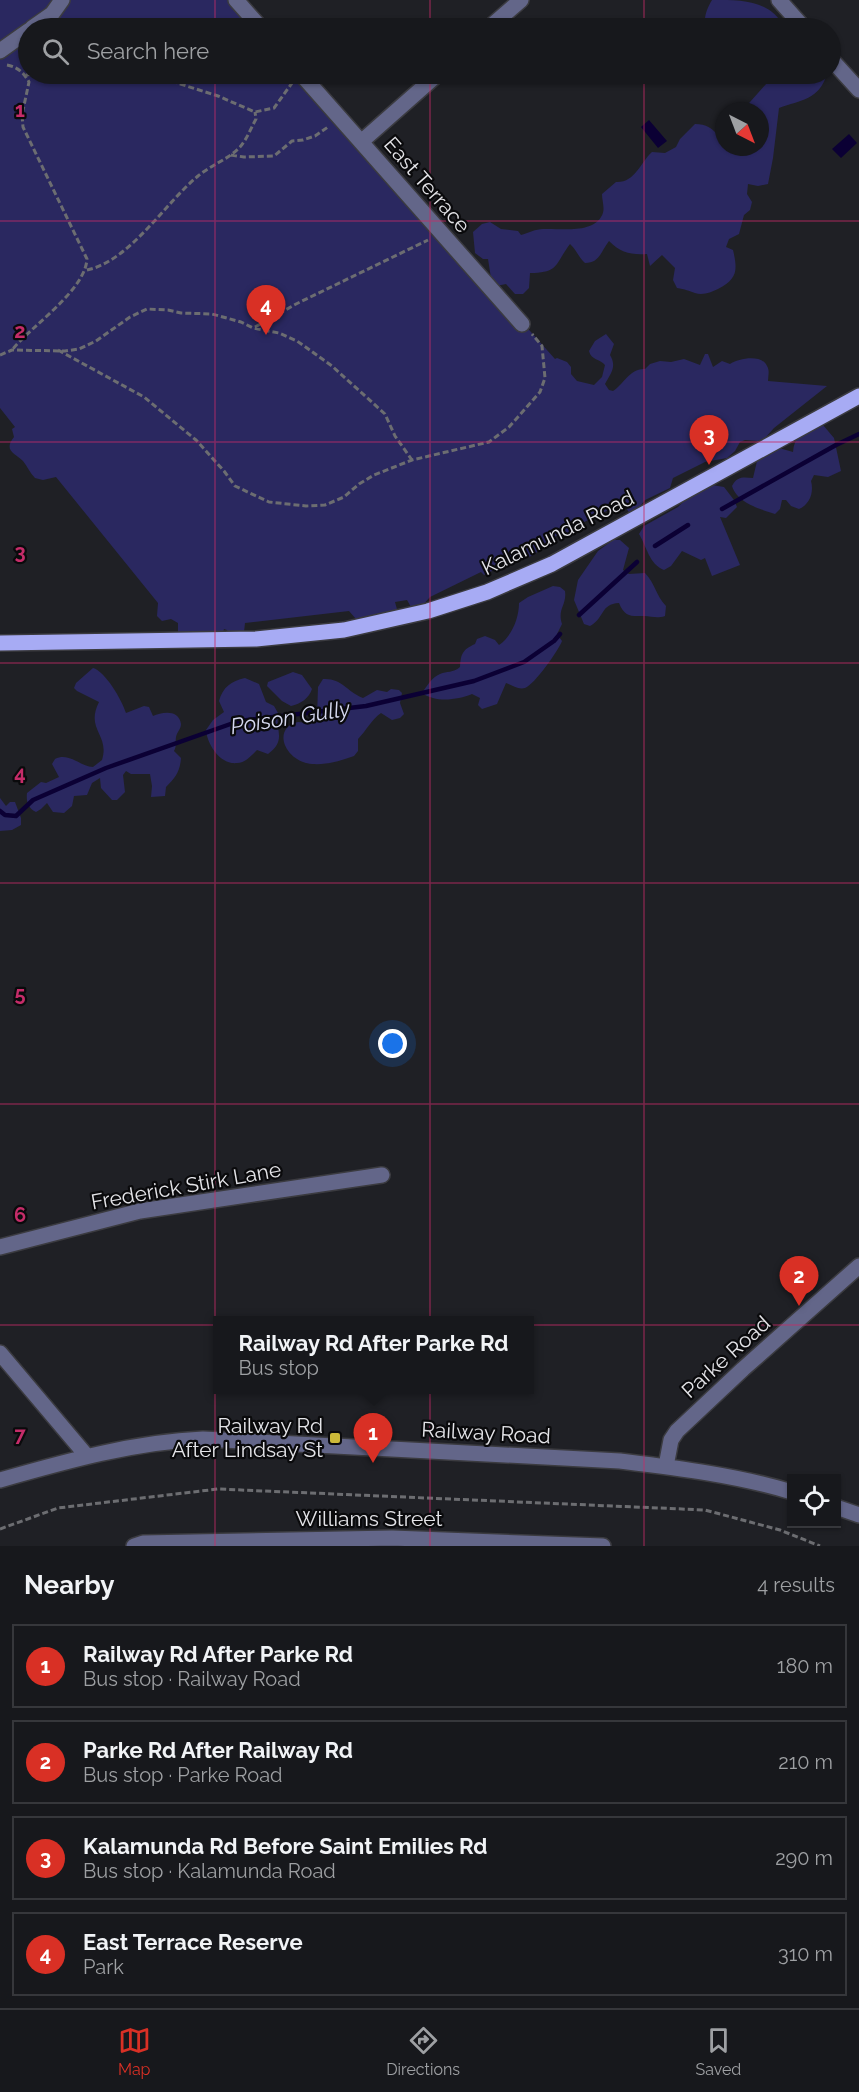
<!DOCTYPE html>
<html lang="en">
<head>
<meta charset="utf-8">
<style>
	body { margin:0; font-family:Raleway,sans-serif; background:#202125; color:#f1f3f6 }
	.controls { position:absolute; right:18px; bottom:18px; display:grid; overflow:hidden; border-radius:0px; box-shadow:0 2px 4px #0004 }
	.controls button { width:54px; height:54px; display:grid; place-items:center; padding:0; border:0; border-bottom:2px solid #36373b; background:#17181c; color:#f1f3f6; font:30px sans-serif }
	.compass { position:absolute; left:715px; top:102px; width:54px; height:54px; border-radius:50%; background:#17181c; box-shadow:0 2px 4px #0004; rotate:138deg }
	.you { position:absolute; left:393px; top:1044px; width:21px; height:21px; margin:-15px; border:4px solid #fff; border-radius:50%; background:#1a73e8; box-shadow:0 0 0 9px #1a73e833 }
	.badge { display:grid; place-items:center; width:39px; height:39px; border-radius:50%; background:#d93025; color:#fff; font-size:20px; font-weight:700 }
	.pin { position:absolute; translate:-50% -50px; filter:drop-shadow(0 2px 3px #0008) }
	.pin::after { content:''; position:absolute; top:32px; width:21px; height:18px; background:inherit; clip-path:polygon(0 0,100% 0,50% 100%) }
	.popup { position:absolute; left:213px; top:1316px; width:321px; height:78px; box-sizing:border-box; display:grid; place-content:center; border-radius:0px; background:#17181c; filter:drop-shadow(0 2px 4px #0005); font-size:20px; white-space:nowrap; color:#9ea0a3 }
	.popup b { font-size:22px; color:#f1f3f6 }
	.popup::after { content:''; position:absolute; left:50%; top:100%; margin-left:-12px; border:12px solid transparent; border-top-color:#17181c }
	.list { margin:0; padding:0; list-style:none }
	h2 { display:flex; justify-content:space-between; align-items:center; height:78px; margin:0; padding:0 24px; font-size:26px }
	h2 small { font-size:20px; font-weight:400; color:#9ea0a3 }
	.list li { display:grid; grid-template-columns:39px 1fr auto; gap:18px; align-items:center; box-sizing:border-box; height:84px; margin:0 12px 12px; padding:0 12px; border:2px solid #36373b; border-radius:0px }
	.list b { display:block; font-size:22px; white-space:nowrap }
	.list p { margin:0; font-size:20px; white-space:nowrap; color:#9ea0a3 }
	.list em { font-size:20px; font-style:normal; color:#9ea0a3 }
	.icon { flex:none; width:33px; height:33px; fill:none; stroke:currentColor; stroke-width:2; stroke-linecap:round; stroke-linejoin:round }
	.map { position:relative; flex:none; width:859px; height:1546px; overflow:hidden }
	.search { position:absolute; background:#17181c; box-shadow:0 2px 4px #0004; left:18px; right:18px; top:18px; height:66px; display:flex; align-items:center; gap:15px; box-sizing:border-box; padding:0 21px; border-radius:33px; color:#9ea0a3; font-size:22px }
	.sheet { height:462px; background:#17181c }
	nav { display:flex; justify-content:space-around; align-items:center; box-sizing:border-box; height:84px; border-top:2px solid #36373b; background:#17181c; font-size:16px; color:#9ea0a3 }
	nav a { display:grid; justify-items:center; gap:3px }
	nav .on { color:#d93025 }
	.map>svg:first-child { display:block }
	.green { fill:#2a2860 }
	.water { fill:#0b0034 }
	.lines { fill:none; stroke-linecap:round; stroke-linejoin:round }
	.stream { stroke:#0b0034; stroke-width:4.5 }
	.minor-casing { stroke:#3b3b40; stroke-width:18 }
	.major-casing { stroke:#3b3b40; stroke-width:18 }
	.path { stroke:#6c6d71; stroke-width:3; stroke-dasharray:6 3; stroke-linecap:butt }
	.minor { stroke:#636689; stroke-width:15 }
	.major { stroke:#a7abf4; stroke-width:15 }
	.grid { fill:none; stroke:#c52c69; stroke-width:1.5; stroke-opacity:0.55 }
	.poi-dot { fill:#ccb939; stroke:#0a0a0c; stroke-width:2 }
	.labels { text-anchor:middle; stroke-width:4.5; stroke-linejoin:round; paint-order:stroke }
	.street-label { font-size:21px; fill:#e4e4e8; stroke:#0a0a0c }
	.poi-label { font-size:21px; fill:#e4e4e8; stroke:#0a0a0c; text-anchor:end }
	.water-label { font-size:22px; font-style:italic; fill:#d6d9ef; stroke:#0a0a0c }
	.grid-label { font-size:20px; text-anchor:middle; font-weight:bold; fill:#c52c69; stroke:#0a0a0c; stroke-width:4.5; stroke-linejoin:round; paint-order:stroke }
</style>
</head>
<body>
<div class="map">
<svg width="859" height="1546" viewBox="0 0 859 1546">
	<rect width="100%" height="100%" fill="#1f2025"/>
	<path class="green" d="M0 0H65L62 8 70 0H236L261 28H28V74H301L555 359 557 358 567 362 571 367V374L577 381 594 385 602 377 605 365C600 359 591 360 589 351L595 341 606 334 614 344 610 355C617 367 611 373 605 384L609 390 613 391C624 384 630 368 645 369L650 364 660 361 671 362 684 359 700 365 705 354H708L713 367 722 361 730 364C739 358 762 354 767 366 770 371 768 376 768 381L827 386 774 428 765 438 758 441 745 440 740 442 735 451 727 458 705 462 673 478 670 488 645 500 637 510 630 514 623 503 572 528 566 537 558 535 551 539 552 545 549 547 541 548 534 555 520 560 510 558 495 565 494 570 484 575 481 572 430 597 422 606 411 607 407 600 395 602 398 613 365 620 356 619 349 611 245 623 244 632 231 637 227 630 224 629 222 635 197 631 194 639 178 634V623L171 619 162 621 157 616 158 603 56 477 43 480 35 478C30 473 27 466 23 461 15 453 3 451 14 437L12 429 15 427 0 408Z
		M712 0C744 0 770 0 785 28H705C704 17 706 10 712 0Z
		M769 74H827C819 100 801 100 779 108L773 158 768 184 758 186 748 184 747 194 752 202 750 210 744 215 739 234 729 239 726 247 733 250C738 271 737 279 718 289 711 292 703 296 695 293 689 291 685 289 677 288L673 280 675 268 662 255 650 266 647 254C631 255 621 253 609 241 601 251 600 263 585 263 578 257 577 250 570 244 555 264 559 273 530 273L529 288 523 294H515L506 284 496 286 491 278 488 259H483L475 253 473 232 482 224 490 222 501 229 518 231 521 235C528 233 536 229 543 229 559 228 591 234 601 217 606 210 602 202 602 194L616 182C635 183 640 163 652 152L665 153 676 147 680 139 695 124C706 124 713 128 719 137L724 138V147H760V111H742L767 83Z
		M815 423 823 425 834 438 841 471 828 477 814 475 811 481C814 492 810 504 799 509L791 506 786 500H782L780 509 775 514C760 509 737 503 732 486 737 476 743 477 753 478L758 457 779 448 793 452C794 437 803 431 815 423Z
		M706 484 724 487 734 500 737 507 726 518 720 517 740 565 712 576 705 558 701 560 682 551 671 566 664 570C649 564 647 547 639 534L644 526 678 507 692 493Z
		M613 540H620L629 548 623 570 629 574 645 573C655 583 656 596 666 606L665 616C656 619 652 616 644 616 632 616 625 618 619 603 600 604 605 618 590 626L584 624 574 600 578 580 598 551Z
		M553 586 560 587 565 591C567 605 557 609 562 624L557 634 562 641C558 651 535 684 525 688 518 690 512 685 506 683L497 704 482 709 478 705 480 698 472 694C457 700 436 703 422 693 427 686 432 677 440 674 447 671 453 673 460 667 461 654 462 650 475 644L477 639 485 636 495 640 499 645C512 636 519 618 519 603L528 597Z
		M93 668C105 671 122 700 126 713L144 706 149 707 153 716C162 712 179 709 181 724 181 729 177 732 176 737 175 743 177 745 174 751L181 758C180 772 175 778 166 787L165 796 151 797 152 786 150 774H131L126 771 123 775 125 792 117 800H112L101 788 100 778 92 783 87 795 74 796 72 806 64 813 53 812 47 803 41 809 36 812C28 808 26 801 27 793L41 782 46 783 59 777 52 764 55 759C69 752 79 766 93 767L102 760C110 734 85 730 99 702L77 691 74 688 76 683Z
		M293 672 302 675 312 689C309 698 301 704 291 706L282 701 267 686 268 682Z
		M245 678 259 684 266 702 274 706 278 713C275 731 287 740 268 754L257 750C251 756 245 763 237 763 220 765 207 744 206 730L213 720 224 712 219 701C223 687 231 681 245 678Z
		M323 679C342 678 346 691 363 698L377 690 387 692 391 689 399 690 402 693 400 703 404 714 400 718 392 720 381 713C372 719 366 731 358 739V751L354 756C340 761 327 765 312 764 285 762 271 728 298 722 302 722 308 723 312 723L317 717 318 687Z
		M0 798 6 806 10 802H15L21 818V825L12 830 0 831Z"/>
	<path class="water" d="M649 120 667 141 658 148 641 127Z
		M849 134 857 143 841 158 832 149Z"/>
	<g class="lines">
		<path class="stream" d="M722 509 836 445 859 434
			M655 546 688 525
			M579 615 637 562
			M0 811 5 815 16 816 33 800 106 768 239 721 366 706 474 681 524 662 554 641 560 634"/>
		<defs>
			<path id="minor" d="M236 0 261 28
				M779 0 804 28
				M32 28 52 14 62 0
				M489 28 521 0
				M0 51 28 31
				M830 58 859 90
				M301 74 522 324
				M361 142 438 74
				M0 1247 140 1211 382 1175
				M0 1353 86 1455
				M666 1466 671 1440 677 1431 743 1369 859 1266
				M0 1480C67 1461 134 1442 203 1439L620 1461C677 1468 736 1475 792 1492
				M836 1507 859 1515
				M134 1546 143 1543 392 1538 603 1546"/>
			<path id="major" d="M0 643 256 639 344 630 428 611 487 592 552 564 859 396"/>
		</defs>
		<use href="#minor" class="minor-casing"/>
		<use href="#major" class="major-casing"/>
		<path class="path" d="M7 65C18 67 24 73 29 82L22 115 23 127 87 259C85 291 31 326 12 350
			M83 74 100 77 120 78 134 74 152 75 218 96 255 112 274 108 292 83
			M26 75 34 74
			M231 155 244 157 274 156 292 141 303 140 315 136 328 127
			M87 270C130 261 165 203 198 176 211 165 229 159 240 147 247 139 251 128 256 119L255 112
			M255 327 296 304 428 240
			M58 350 144 397 196 440 224 471 235 486 269 502 306 506 325 505 344 497 359 484 374 475 412 460 489 442 509 427 540 392 545 378 542 346 532 334
			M0 355 12 350 65 351 79 349 96 341 130 317 147 309 168 310 181 313 212 314 241 322 253 328 279 333 297 341 332 366 385 414 395 436 412 460
			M0 1529 58 1508 218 1489 705 1510 780 1530 820 1546"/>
		<use href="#minor" class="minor"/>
		<use href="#major" class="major"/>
	</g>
	<path class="grid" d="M215 0V28M430 0V28M644 0V28M215 74V1546M430 74V1546M644 74V1546M0 221H859M0 442H859M0 663H859M0 883H859M0 1104H859M0 1325H859"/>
	<rect class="poi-dot" x="329" y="1432" width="12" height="12" rx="3"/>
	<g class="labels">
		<g class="street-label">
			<text transform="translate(427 185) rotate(49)" y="7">East Terrace</text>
			<text transform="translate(558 533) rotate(-26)" y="7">Kalamunda Road</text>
			<text transform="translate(186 1186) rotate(-10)" y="7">Frederick Stirk Lane</text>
			<text transform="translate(726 1357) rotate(-42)" y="7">Parke Road</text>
			<text transform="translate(486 1433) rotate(3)" y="7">Railway Road</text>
			<text x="369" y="1526">Williams Street</text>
		</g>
		<g class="poi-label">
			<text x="323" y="1433">Railway Rd<tspan x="323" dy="24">After Lindsay St</tspan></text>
		</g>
		<g class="water-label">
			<text transform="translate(290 717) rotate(-9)" y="8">Poison Gully</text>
		</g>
	</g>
	<g class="grid-label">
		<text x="20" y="117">1</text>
		<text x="20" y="338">2</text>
		<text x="20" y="559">3</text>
		<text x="20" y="780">4</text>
		<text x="20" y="1001">5</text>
		<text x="20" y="1222">6</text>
		<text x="20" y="1442">7</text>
	</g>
</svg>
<div class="controls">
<button><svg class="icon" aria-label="locate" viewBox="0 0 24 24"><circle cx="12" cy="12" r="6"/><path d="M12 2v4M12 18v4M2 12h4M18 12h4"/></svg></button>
</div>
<svg class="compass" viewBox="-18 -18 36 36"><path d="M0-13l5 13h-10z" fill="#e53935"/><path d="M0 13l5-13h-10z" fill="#9ea0a3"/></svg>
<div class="you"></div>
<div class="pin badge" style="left:373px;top:1463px">1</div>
<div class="popup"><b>Railway Rd After Parke Rd</b>Bus stop</div>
<div class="pin badge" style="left:799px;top:1306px">2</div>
<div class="pin badge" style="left:709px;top:465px">3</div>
<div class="pin badge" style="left:266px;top:335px">4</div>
<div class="search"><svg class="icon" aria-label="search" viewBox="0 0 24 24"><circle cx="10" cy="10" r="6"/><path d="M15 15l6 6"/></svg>Search here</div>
</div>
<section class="sheet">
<h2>Nearby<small>4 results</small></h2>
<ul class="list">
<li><span class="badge">1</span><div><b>Railway Rd After Parke Rd</b><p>Bus stop · Railway Road</p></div><em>180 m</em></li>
<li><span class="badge">2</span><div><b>Parke Rd After Railway Rd</b><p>Bus stop · Parke Road</p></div><em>210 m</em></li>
<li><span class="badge">3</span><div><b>Kalamunda Rd Before Saint Emilies Rd</b><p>Bus stop · Kalamunda Road</p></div><em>290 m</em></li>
<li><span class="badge">4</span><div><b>East Terrace Reserve</b><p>Park</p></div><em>310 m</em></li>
</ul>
</section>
<nav>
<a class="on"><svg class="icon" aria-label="map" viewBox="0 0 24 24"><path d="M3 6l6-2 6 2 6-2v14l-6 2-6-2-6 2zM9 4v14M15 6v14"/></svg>Map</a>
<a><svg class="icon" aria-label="directions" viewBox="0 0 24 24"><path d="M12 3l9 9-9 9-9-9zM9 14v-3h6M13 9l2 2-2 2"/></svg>Directions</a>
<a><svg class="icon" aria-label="saved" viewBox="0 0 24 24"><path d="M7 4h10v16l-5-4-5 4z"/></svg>Saved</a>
</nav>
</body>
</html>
